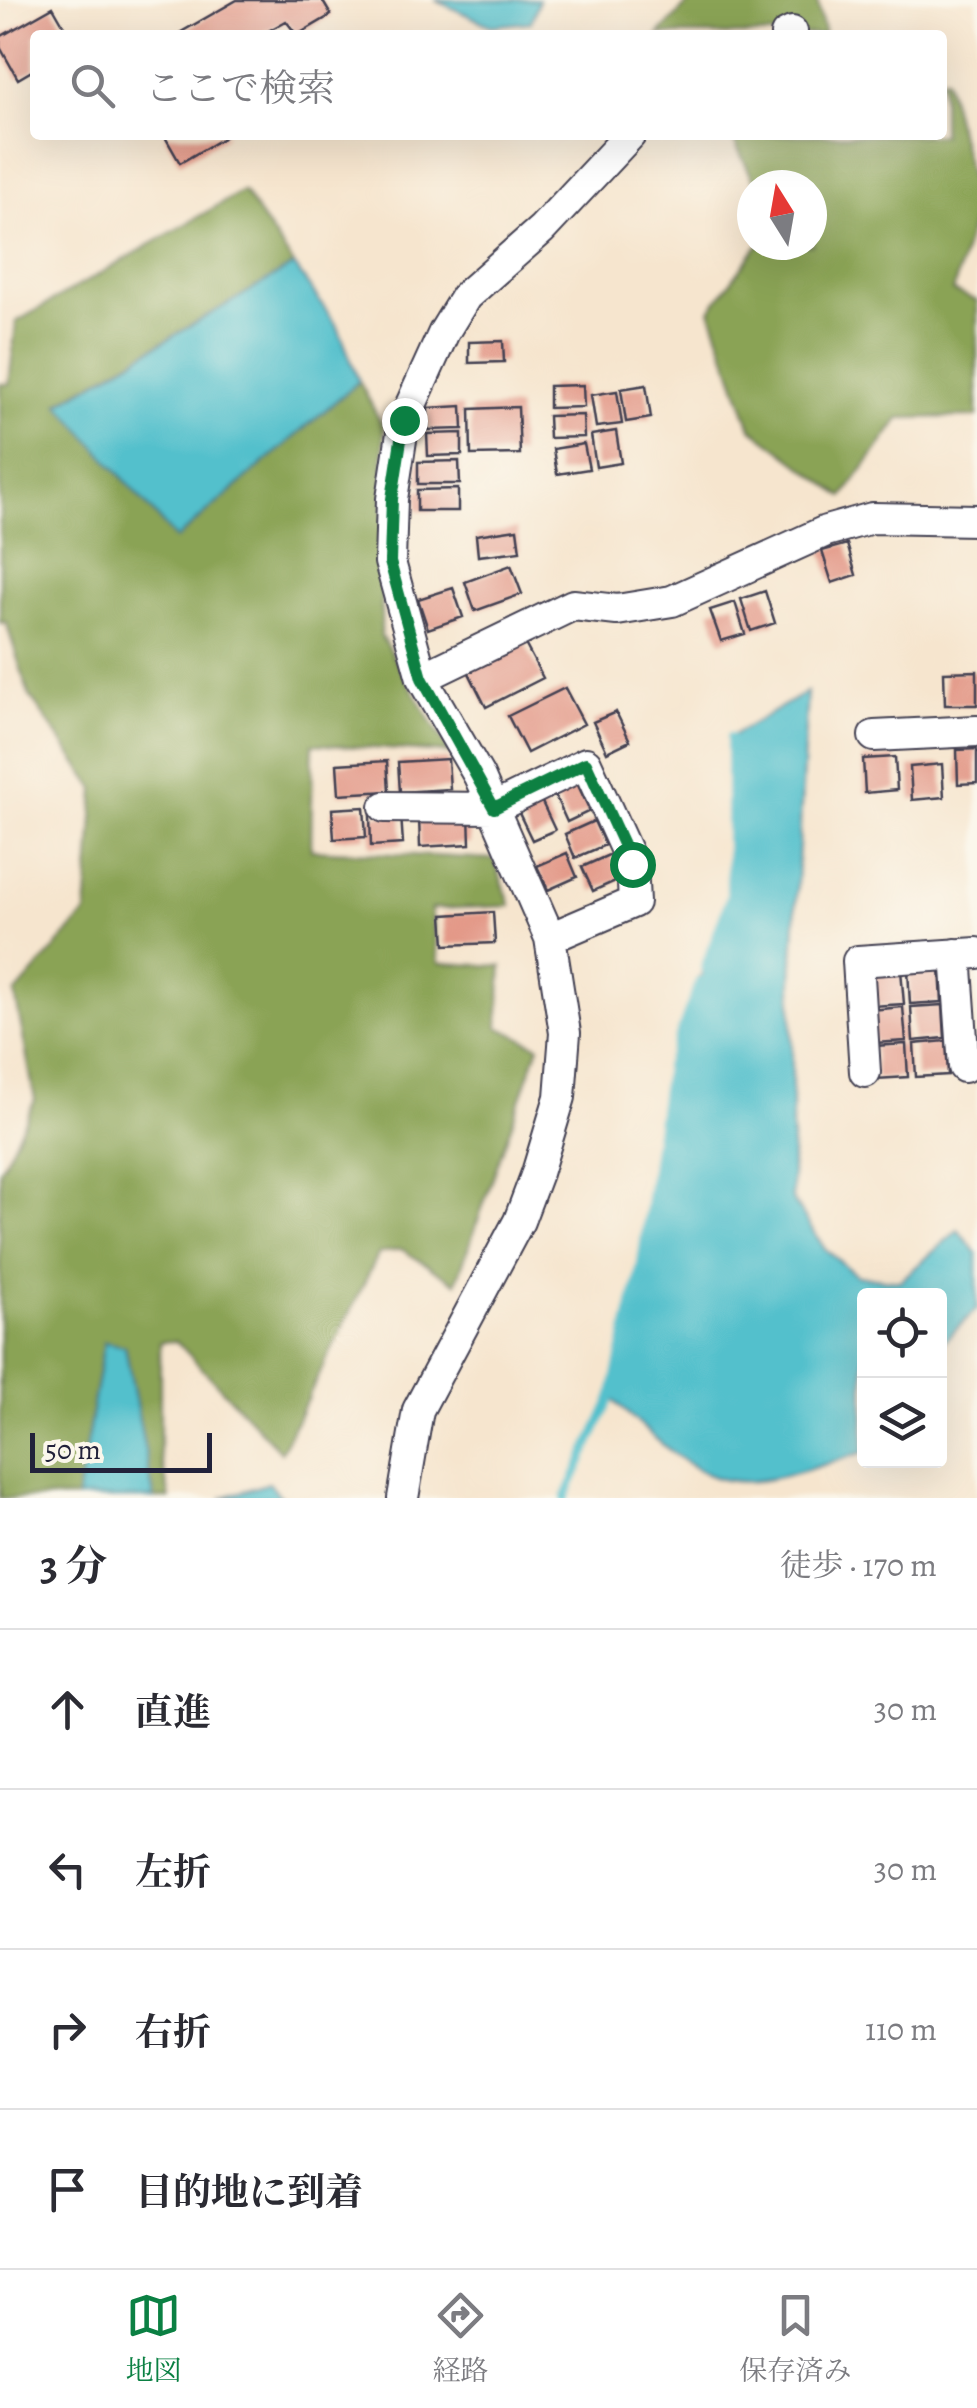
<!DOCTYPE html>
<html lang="ja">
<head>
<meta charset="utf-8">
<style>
	body { margin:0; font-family:Alegreya,"Noto Serif JP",serif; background:#f2f2f3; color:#2b2b33 }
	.controls { position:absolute; right:30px; bottom:30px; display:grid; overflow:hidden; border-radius:10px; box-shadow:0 10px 40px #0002 }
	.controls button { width:90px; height:90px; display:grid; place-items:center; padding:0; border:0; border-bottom:2px solid #e1e1e2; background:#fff; color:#2b2b33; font:50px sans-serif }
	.compass { position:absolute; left:737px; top:170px; width:90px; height:90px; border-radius:50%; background:#fff; box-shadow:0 10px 40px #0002; rotate:349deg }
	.scale { position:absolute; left:30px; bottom:25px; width:182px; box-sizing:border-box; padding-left:10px; border:5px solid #22223b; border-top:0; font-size:28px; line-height:35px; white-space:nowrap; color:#22223b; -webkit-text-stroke:8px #fbf7ec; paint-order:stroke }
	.stop { position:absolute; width:30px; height:30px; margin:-22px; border:8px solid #0b8043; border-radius:50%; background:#fff }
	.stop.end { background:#0b8043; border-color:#fff; box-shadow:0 2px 10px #0008 }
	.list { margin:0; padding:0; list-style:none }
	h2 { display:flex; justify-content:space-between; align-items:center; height:130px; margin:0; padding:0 40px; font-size:42px }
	h2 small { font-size:32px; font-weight:400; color:#7c7c81 }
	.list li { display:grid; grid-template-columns:65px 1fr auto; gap:30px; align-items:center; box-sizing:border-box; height:160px; padding:0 40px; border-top:2px solid #e1e1e2 }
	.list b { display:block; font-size:38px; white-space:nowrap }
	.list em { font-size:32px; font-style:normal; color:#7c7c81 }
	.icon { flex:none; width:55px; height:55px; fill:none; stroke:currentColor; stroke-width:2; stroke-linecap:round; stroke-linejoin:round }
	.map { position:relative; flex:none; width:977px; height:1498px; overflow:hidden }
	.search { position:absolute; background:#fff; box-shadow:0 10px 40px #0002; left:30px; right:30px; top:30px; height:110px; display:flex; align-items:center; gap:25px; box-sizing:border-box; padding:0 35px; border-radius:10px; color:#7c7c81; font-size:38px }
	.sheet { height:770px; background:#fff }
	nav { display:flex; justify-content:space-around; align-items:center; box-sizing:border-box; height:140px; border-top:2px solid #e1e1e2; background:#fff; font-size:28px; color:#7c7c81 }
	nav a { display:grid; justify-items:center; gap:5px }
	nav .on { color:#0b8043 }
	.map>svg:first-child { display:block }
	.forest { fill:#8aa354; stroke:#566248; stroke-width:2.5 }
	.water { fill:#53c0cc; stroke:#3a7184; stroke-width:2.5 }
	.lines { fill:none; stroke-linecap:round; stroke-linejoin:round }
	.stream { stroke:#53c0cc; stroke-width:8 }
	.building { fill:#e39988 }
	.minor-casing { stroke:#423f51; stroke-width:34 }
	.minor { stroke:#fff; stroke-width:30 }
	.route { stroke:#0b8043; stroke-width:12 }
</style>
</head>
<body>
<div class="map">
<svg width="977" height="1498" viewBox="0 0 977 1498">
	<rect width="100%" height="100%" fill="#fbf7ec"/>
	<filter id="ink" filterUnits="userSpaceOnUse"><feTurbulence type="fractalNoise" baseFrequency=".01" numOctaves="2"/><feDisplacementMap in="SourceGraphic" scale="20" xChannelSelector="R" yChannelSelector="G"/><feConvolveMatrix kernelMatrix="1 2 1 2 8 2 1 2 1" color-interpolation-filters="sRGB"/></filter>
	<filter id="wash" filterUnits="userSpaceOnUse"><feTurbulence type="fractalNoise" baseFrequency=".0048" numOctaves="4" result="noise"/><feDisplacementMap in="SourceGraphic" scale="40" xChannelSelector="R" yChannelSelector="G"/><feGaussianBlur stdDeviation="2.25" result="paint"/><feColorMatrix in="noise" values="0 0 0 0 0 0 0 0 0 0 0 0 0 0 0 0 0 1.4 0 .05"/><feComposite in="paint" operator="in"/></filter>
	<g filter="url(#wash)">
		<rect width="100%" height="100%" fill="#f6e5ce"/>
		<path class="forest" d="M691 0H817L825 35H658Z
			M942 78H946L977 206 953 291 977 301V417L900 418 843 497 751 428 710 310 758 245H812V185H756L731 135H942Z
			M243 191 294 265 59 403 176 539 359 381 384 428 381 636 450 753 313 744 311 850 494 859 511 906 431 909 439 963 502 966 498 1027 539 1046 456 1283 401 1249 379 1253 281 1452 176 1341 160 1342V1454L170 1498H154L125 1346 104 1343 77 1498H0V1170L35 1100 15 994 86 913 95 789 29 695 6 622 0 623V384H9L16 322Z"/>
		<path class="water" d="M435 0H539L531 22 491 26Z
			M294 265 338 327 359 381 176 539 59 404Z
			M807 692 792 980V1199L825 1249 857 1276 900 1281 958 1230 977 1253V1309L940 1345V1296H864V1452C722 1498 718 1498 611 1398L641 1263 668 1066 730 896V737Z
			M104 1342 125 1346 154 1498H77Z
			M269 1483 282 1498H221Z"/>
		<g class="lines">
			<path class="stream" d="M704 968 730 896V737
				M565 1498 611 1398 641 1263 668 1066 699 981"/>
		</g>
		<g id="blocks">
			<path class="building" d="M237 0H322L331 15 297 35 286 21 261 35H176Z
				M53 7 69 35H35V69L18 79 0 47V37Z
				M164 135H228L180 163Z
				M503 341 504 362 469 363V342Z
				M583 385 584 407 549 408V386Z
				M646 385 651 418 626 422 621 389Z
				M617 391 622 424 596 427 591 395Z
				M462 406 463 429 428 430V408Z
				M518 407 520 454 471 455 470 409Z
				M583 415 584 437 549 438 548 416Z
				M616 431 621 463 596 467 591 435Z
				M462 433V455L428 456 427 434Z
				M584 444 589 469 557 474 553 449Z
				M459 461 460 484H418V462Z
				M458 489V511H417V490Z
				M517 529 520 551 478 556 476 535Z
				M847 544 856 575 832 583 822 551Z
				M511 565 522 594 475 611 465 582Z
				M453 588 463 617 428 629 418 599Z
				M765 591 775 623 751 631 741 599Z
				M735 602 745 634 721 641 710 610Z
				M524 642 543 678 486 707 468 671Z
				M977 671V705H945L944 672Z
				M565 688 584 724 527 753 508 716Z
				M616 712 630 741 607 752 593 722Z
				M977 749V783L958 784 957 750Z
				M895 757 897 790 865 793 863 759Z
				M448 759 450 789 400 792 398 762Z
				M387 761 389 791 339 794 337 764Z
				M942 764 944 797 912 800 910 767Z
				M576 781 590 811 567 822 553 791Z
				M541 800 555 830 532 840 518 811Z
				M364 807 366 837 334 839 332 809Z
				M401 814 403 844 371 846 370 816Z
				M469 814 470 844 420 847 419 817Z
				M594 821 605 845 575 858 565 834Z
				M567 853 577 877 548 890 537 866Z
				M611 854 622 878 593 891 582 867Z
				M493 912 495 943 445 945 443 915Z
				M940 968 942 1002 910 1004 908 970Z
				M901 970 904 1004 872 1006 869 973Z
				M943 1005 945 1038 913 1041 911 1007Z
				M903 1007 906 1041 874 1043 871 1010Z
				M946 1041 948 1075 916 1077 914 1044Z
				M906 1044 908 1077 876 1079 874 1046Z"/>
		</g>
	</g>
	<g filter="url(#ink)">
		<use href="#blocks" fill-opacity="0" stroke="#423f51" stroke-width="2.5"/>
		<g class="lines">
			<defs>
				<path id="minor" d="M786 35 792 32
					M422 678 573 605 617 610 672 601 826 531 872 518 977 520
					M874 736 977 731
					M385 807 494 808 586 763 632 864 634 902 550 938
					M956 954 964 1067
					M865 1072 858 961 977 953
					M403 1498 418 1410 519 1221 537 1173 560 1097 565 1033 550 938 479 776 422 678 390 562 392 499 404 420 444 332 466 296 542 229 630 135"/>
			</defs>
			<use href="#minor" class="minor-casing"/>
			<use href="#minor" class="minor"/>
		</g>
	</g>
	<g class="lines" filter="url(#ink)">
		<path class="route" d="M404 420 392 499 390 562 422 678 494 808 586 763 632 864"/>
	</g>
</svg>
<div class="controls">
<button><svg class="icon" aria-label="locate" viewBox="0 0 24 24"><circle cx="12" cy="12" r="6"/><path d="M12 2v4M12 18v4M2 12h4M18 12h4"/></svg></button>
<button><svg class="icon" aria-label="layers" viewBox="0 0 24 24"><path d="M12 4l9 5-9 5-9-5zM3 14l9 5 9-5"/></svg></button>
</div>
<svg class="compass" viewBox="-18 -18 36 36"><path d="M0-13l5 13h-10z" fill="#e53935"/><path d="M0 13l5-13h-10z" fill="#7c7c81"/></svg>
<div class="scale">50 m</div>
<div class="stop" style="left:632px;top:864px"></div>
<div class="stop end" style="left:404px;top:420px"></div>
<div class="search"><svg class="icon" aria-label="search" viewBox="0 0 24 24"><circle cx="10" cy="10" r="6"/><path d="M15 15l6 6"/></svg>ここで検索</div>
</div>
<section class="sheet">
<h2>3 分<small>徒歩 · 170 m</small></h2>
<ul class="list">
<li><svg class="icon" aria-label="ahead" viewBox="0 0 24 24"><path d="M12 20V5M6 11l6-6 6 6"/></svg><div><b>直進</b></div><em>30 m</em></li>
<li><svg class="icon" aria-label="left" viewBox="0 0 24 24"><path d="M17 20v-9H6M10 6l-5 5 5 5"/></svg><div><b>左折</b></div><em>30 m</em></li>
<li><svg class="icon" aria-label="right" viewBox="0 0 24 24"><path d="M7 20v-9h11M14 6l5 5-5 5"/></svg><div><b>右折</b></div><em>110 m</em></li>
<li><svg class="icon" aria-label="arrive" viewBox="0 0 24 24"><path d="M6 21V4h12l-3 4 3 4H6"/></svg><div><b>目的地に到着</b></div></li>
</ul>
</section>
<nav>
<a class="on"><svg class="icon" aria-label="map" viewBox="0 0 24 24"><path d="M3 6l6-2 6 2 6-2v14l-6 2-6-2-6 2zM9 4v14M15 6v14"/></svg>地図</a>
<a><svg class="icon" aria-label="directions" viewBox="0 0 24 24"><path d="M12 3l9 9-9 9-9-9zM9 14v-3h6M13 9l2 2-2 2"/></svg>経路</a>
<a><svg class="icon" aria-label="saved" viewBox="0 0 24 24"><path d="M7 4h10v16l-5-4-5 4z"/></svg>保存済み</a>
</nav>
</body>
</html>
